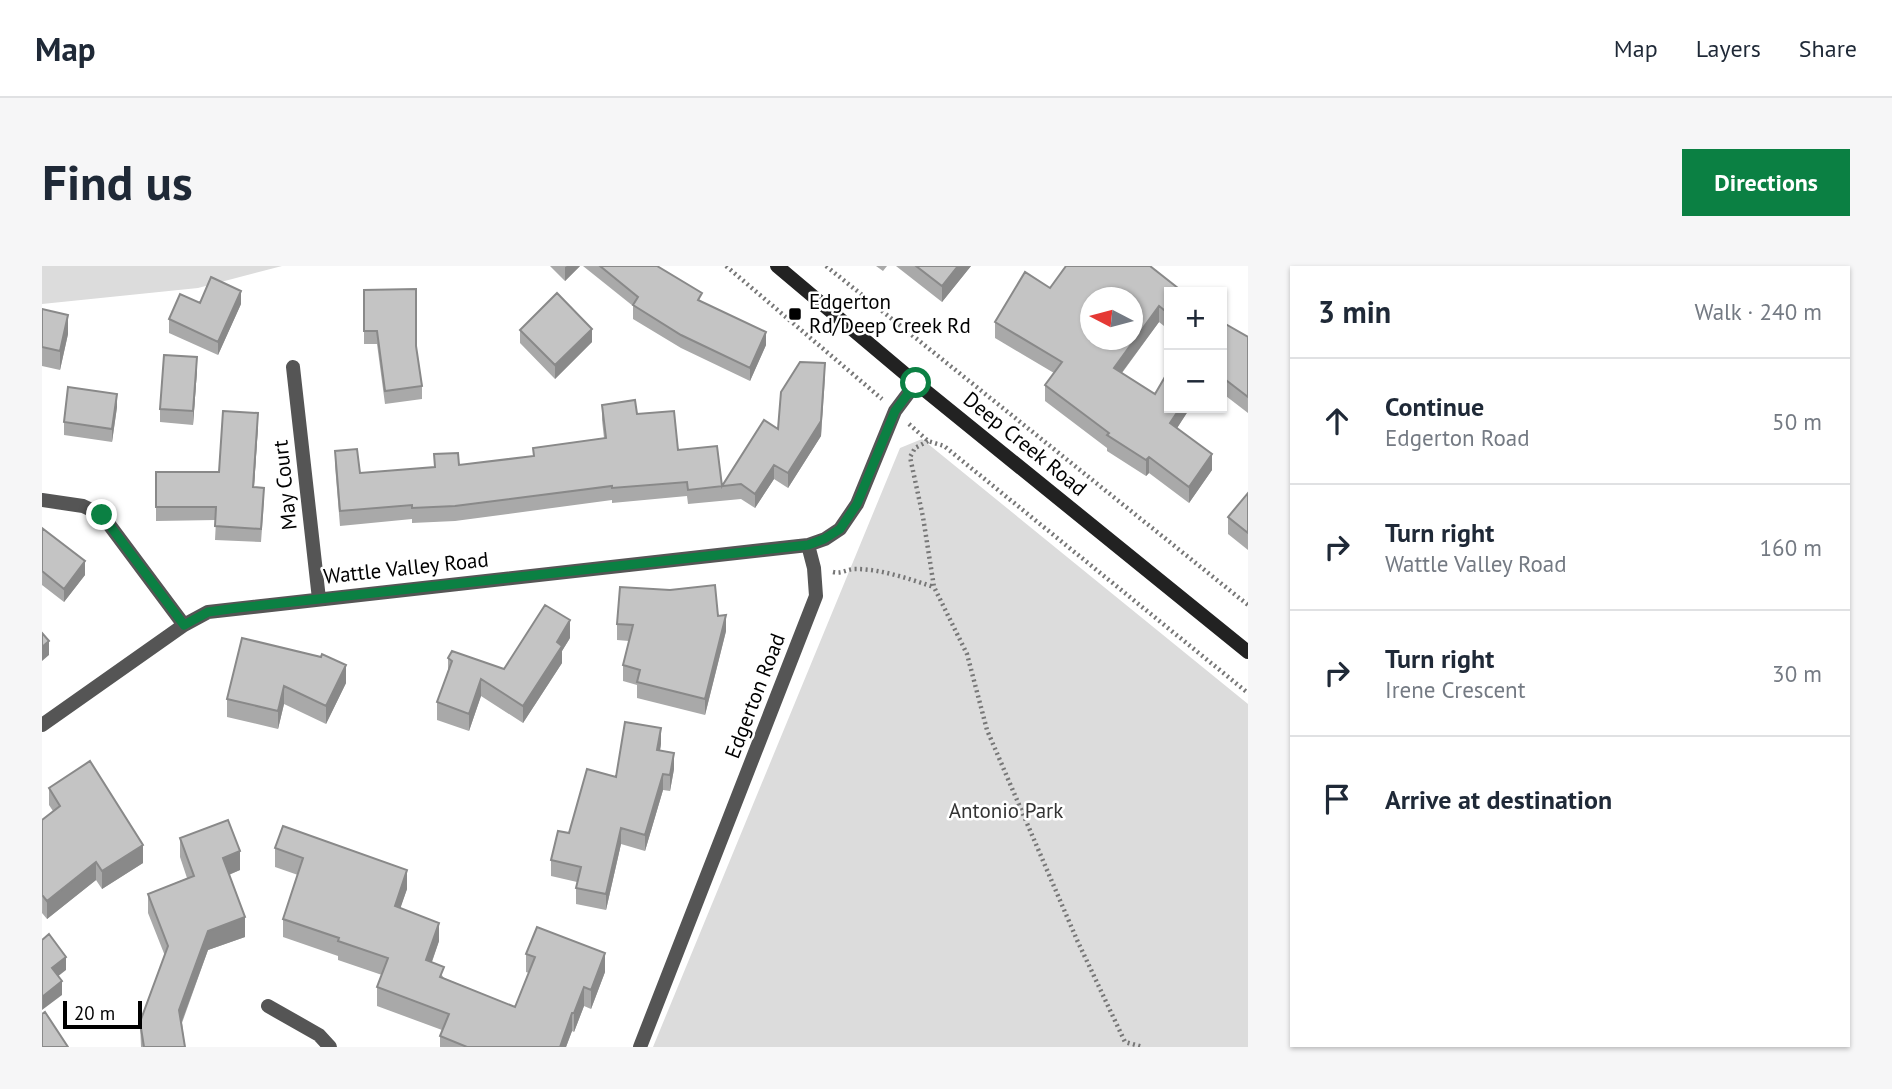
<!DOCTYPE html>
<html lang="en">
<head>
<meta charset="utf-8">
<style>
	body { margin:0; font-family:"PT Sans",sans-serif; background:#f6f6f7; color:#1f2937 }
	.controls { position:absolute; right:21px; top:21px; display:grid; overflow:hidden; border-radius:0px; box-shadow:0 2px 5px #0004 }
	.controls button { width:63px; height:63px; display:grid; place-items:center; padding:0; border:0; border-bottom:2px solid #e0e1e3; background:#fff; color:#1f2937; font:35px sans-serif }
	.compass { position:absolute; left:1038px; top:21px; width:63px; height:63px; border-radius:50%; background:#fff; box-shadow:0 2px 5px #0004; rotate:276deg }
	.scale { position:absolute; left:21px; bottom:18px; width:79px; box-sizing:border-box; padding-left:7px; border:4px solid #000; border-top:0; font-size:19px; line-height:24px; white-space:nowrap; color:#000; -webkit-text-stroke:5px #fff; paint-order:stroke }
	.stop { position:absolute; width:21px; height:21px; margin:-16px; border:5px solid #0b8043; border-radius:50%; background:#fff }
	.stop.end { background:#0b8043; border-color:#fff; box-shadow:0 2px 7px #0008 }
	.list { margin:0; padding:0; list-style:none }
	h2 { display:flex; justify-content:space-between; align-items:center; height:91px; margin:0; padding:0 28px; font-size:30px }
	h2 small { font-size:23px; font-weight:400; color:#747a83 }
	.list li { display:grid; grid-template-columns:46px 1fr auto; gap:21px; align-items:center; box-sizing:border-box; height:126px; padding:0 28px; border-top:2px solid #e0e1e3 }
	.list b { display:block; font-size:26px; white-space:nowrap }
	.list p { margin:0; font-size:23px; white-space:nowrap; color:#747a83 }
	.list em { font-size:23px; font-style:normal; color:#747a83 }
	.icon { flex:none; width:38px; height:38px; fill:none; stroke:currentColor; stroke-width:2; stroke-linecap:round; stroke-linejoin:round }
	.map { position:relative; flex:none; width:1206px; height:781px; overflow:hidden; border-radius:0px }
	header { display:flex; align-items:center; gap:42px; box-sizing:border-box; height:98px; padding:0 35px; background:#fff; border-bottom:2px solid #e0e1e3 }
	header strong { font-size:33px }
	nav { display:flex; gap:38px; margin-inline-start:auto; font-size:24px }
	.intro { display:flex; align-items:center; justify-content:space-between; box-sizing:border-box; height:168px; padding:0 42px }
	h1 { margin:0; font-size:49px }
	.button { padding:18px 32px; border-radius:0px; background:#0b8043; color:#fff; font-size:24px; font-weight:700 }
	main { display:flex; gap:42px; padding:0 42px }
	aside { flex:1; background:#fff; border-radius:0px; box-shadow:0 2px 5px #0004 }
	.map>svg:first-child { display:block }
	.green { fill:#dcdcdc }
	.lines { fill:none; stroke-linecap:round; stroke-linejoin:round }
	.path { stroke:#777; stroke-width:4.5; stroke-dasharray:2 3.5; stroke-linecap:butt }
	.minor { stroke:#555; stroke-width:14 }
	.secondary { stroke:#222; stroke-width:14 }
	.wall { fill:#a9a9a9 }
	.shaded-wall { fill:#898989 }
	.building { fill:#c4c4c4; stroke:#898989; stroke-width:2; fill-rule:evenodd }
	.route { stroke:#0b8043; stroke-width:9 }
	.poi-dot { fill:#000; stroke:#fff; stroke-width:2.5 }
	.labels { text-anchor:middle; stroke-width:5; stroke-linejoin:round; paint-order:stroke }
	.poi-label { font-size:21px; fill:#000; stroke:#fff; text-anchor:start }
	.street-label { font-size:21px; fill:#000; stroke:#fff }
	.park-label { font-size:21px; fill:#333; stroke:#fff }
</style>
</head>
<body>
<header>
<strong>Map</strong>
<nav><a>Map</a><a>Layers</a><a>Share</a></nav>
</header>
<div class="intro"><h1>Find us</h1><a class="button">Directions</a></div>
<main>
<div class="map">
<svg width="1206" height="781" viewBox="0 0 1206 781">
	<rect width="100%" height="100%" fill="#fff"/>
	<path class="green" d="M0 0H240L156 22 0 38Z
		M880 173 1206 438V781H611L858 182Z"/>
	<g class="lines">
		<path class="path" d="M684 0 840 133
			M784 0 1206 339
			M867 158 886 175 902 180 1206 427
			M886 175 873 182 868 191 881 251 892 321 925 388 945 464 1035 674 1083 776 1101 781
			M791 306C800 308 805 303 813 303 840 303 867 313 892 321"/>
		<path class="minor" d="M251 101 277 333
			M0 234 41 240 60 249 142 359
			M0 459 142 359 166 346 766 279 783 273 798 263 815 238 853 145 874 117
			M226 740 277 769 288 781
			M598 781 774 330 772 302 766 279"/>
		<path class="secondary" d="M735 0 874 117 1206 386"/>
	</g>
	<path class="wall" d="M508 0H538L523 15Z
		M541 0H615L660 36 724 79 708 115 639 82 591 53V40Z
		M834 0H845L841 5Z
		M854 0H929L900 36Z
		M1008 22 1127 26V64L1117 56 1080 107 1127 142H1148L1135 162 1170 204 1147 237 1107 207 1104 210 1065 185V182L1003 135V119L1012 107 953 72V56Z
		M322 24 374 80 380 120V133L343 138 335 78H322Z
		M199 38 176 89 127 67V53Z
		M0 43 26 68 18 104 0 100Z
		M1180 56 1206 71V147L1180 127Z
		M478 64 550 76 513 113 478 77Z
		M155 104 151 159 118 156V143Z
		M783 112 779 170 746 222 732 213 713 242 699 233 646 238 645 230 570 237V234L413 255 370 257V253L298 260 293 199V185L318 207 392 201V188L417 199 491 190V182L562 172 560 154V139L595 148 680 220 736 163Z
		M75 141 70 176 22 169V156Z
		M216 160 212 221 222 235 219 276 173 274 174 254 114 255V206H177Z
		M1206 227V284L1186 268V251Z
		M0 262 43 309 22 336 0 319Z
		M676 350 684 365 663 449 595 432V419L581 415V399L587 375 575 374V358Z
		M200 372 304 417 284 458 242 438 236 463 185 451V433Z
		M528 372 520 385V397L481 457 439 430 427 465 395 454V436L406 405V392L462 403Z
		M619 478 618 485 632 503 628 525 621 524 603 585 579 578 564 644 534 638V622L535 616 509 610V594L527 567 574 511Z
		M7 522 101 597 60 623 54 614 5 653 0 647V554L11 545 7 539Z
		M138 572 198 604 187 609 203 671 166 684 140 757 143 781H99L98 756 123 690 106 647V628L145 612 138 591Z
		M233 582 365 623 358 642 397 675 390 696 402 712 473 741 487 707 484 706V688L563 706 549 743 542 740 532 766 530 765 524 781H398V770L400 764 335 740V721L340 709 296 694V690L241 671V653L256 609 233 601Z"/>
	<path class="shaded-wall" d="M525 0H538L523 15V1Z
		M916 0H929L900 36V20Z
		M199 25V38L176 89V76Z
		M1117 40V56L1072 117V102Z
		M26 49V68L18 104V85Z
		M550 63V76L513 113V99Z
		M724 66V79L708 115V102Z
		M155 91V104L151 159V145Z
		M783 97 779 170 746 222V207Z
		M75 128V141L70 176V163Z
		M1138 142H1148L1128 173V157Z
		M216 147V160L211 235V221Z
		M1170 188V204L1147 237V221Z
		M1107 191V207L1104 210V194Z
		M732 199V213L713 242V228Z
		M43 295V309L22 336V323Z
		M684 349V365L663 449V433Z
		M528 354V372L520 385V397L481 457V440L515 376Z
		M7 375V389L0 395V381Z
		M304 399V417L284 458V440Z
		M439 413V430L427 465V448Z
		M242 420V438L236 463V445Z
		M619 462V478L615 500V484Z
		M632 487V503L628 525V509Z
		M621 508V524L603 585V569Z
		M579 562V578L564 644V628Z
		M101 579V597L60 623V605Z
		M198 585V604L181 611V592Z
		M54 596V614L5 653V635Z
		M365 604V623L353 658V640Z
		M203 651V671L166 684 137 763V744L166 665Z
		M397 657V675L384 712V694Z
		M563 687V706L549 743V724Z
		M24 691V704L10 715V702Z
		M20 715V729L0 744V731Z
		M542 721V740L532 766V747Z
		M530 747V765L524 781H518Z"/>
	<path class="building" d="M558 0H615L660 27 656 34 724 66 708 102 639 69 591 39 596 31Z
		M874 0H916L900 20Z
		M1024 0H1108L1141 26H1127V48L1117 40 1072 102 1113 128 1127 104V142H1138L1128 157 1170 188 1147 221 1107 191 1104 194 1065 169 1067 167 1003 119 1020 96 953 56 983 6 1008 22ZM1048 32H1090V74H1048Z
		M169 11 199 25 176 76 127 53 138 28 158 37Z
		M374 23V80L380 120 343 125 335 65H322V24Z
		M515 27 550 63 513 99 478 64Z
		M0 43 26 49 18 85 0 81Z
		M1180 56 1206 71V131L1180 111Z
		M122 89 155 91 151 145 118 143Z
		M758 96 783 97 779 155 746 207 732 199 713 228 699 218 646 224 645 216 570 222V220L413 240 370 242V239L298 245 293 185 315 183 318 207 393 201 392 188 416 187 417 199 492 190 491 182 564 172 560 139 593 134 595 148 632 145 636 184 675 180 680 220 722 154 736 163 739 126Z
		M26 121 75 128 70 163 22 156Z
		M181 145 216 147 211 221 222 222 219 263 173 260 174 241H114V206H177Z
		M1206 227V267L1186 251Z
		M0 262 43 295 22 323 0 305Z
		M673 319 676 350 684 349 663 433 595 416 598 404 581 399 591 359 575 358 578 321 628 324Z
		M503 339 528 354 515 376 520 380 481 440 439 413 427 448 395 436 410 395 406 392 410 385 462 403Z
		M0 367 7 375 0 381Z
		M200 372 279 391 280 388 304 399 284 440 242 420 236 445 185 433Z
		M583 456 619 462 615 484 632 487 628 509 621 508 603 569 579 562 564 628 534 622 539 601 509 594 516 565 527 567 545 503 574 511Z
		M48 495 101 579 60 605 54 596 5 635 0 629V554L18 540 7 522Z
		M186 554 198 585 181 592 203 651 166 665 137 744 143 781H102L98 756 126 680 106 628 152 610 138 572Z
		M241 560 365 604 353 640 397 657 384 694 402 701 398 711 473 741 493 691 484 688 495 661 563 687 549 724 542 721 532 747H530L518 781H425L398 770 407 748 335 721 346 692 296 675 297 672 241 653 261 592 233 582Z
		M7 668 24 691 10 702 20 715 0 731V674Z
		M3 746 26 781H0V748Z"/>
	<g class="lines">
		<path class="route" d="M60 249 142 359 166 346 195 342 766 279 782 273 798 263 815 238 853 145 874 117"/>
	</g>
	<rect class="poi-dot" x="746" y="41" width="14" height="14" rx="3.5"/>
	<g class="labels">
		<g class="poi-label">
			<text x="767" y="43">Edgerton<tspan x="767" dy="24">Rd/Deep Creek Rd</tspan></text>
		</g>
		<g class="street-label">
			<text transform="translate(983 178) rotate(39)" y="7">Deep Creek Road</text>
			<text transform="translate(243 219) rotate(-96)" y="7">May Court</text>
			<text transform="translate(364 302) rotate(-6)" y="7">Wattle Valley Road</text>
			<text transform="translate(713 430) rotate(-69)" y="7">Edgerton Road</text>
		</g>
		<g class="park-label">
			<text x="964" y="552">Antonio Park</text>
		</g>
	</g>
</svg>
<div class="controls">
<button>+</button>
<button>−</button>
</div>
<svg class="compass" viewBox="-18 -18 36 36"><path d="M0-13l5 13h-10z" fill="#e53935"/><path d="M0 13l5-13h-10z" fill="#747a83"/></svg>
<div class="scale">20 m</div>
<div class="stop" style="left:874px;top:117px"></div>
<div class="stop end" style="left:60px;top:249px"></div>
</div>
<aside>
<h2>3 min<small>Walk · 240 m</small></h2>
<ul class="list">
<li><svg class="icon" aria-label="ahead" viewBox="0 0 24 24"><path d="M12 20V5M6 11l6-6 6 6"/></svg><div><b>Continue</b><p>Edgerton Road</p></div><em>50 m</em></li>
<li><svg class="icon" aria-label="right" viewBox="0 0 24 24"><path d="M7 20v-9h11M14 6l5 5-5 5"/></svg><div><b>Turn right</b><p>Wattle Valley Road</p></div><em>160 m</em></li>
<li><svg class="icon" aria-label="right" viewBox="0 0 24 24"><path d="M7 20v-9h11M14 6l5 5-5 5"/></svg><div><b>Turn right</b><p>Irene Crescent</p></div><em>30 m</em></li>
<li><svg class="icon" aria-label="arrive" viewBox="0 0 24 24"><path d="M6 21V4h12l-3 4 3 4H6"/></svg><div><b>Arrive at destination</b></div></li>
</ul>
</aside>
</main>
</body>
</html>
